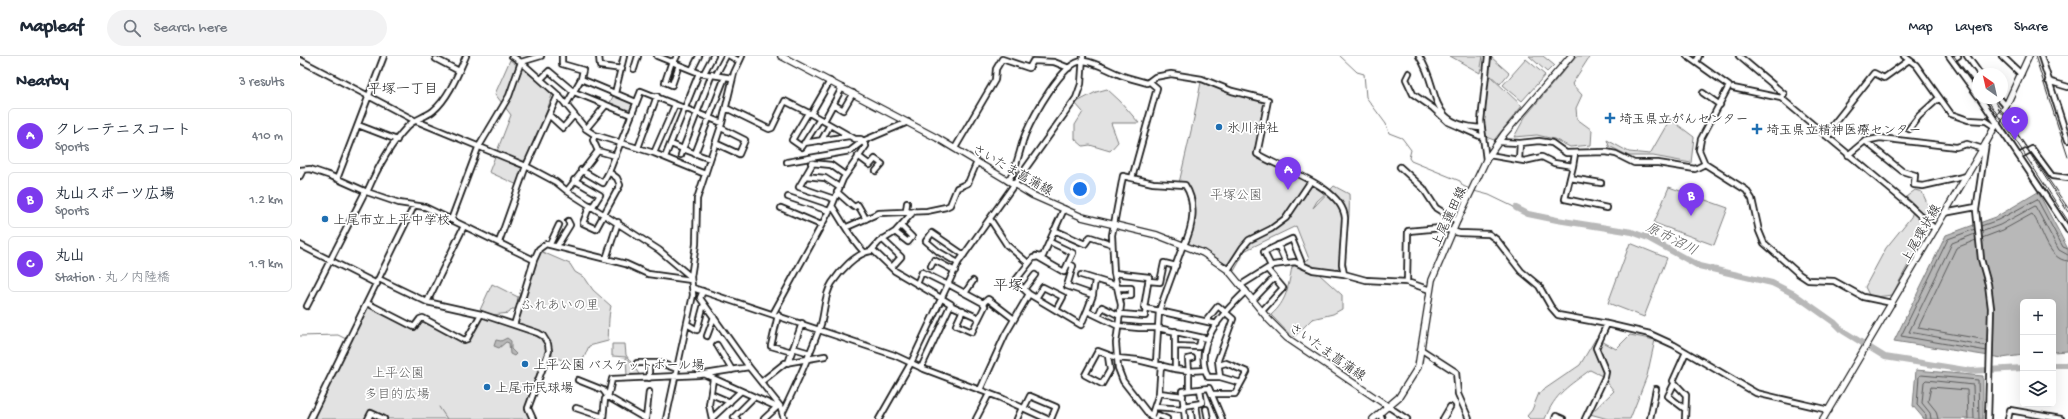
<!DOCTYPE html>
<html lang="en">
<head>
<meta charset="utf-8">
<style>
	body { margin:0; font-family:"Gochi Hand","Klee One",sans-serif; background:#f2f2f3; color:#1f2937 }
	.controls { position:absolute; right:12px; bottom:12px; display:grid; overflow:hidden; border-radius:6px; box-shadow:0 4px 16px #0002 }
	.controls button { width:36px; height:36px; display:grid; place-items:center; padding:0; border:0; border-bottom:1px solid #e0e1e3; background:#fff; color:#1f2937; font:20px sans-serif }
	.compass { position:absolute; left:1672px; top:12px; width:36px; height:36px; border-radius:50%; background:#fff; box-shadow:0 4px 16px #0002; rotate:326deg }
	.you { position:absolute; left:780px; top:133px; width:14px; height:14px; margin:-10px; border:3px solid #fff; border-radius:50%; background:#1a73e8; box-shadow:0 0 0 6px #1a73e833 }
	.badge { display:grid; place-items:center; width:26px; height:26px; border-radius:50%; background:#7c3aed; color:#fff; font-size:13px; font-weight:700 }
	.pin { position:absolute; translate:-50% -33px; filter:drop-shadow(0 1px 2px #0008) }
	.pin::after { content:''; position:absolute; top:21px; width:14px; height:12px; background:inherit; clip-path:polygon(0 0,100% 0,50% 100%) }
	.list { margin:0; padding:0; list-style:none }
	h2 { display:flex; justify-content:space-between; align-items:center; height:52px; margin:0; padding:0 16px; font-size:17px }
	h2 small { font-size:13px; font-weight:400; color:#747a83 }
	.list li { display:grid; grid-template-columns:26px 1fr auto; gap:12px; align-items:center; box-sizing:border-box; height:56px; margin:0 8px 8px; padding:0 8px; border:1px solid #e0e1e3; border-radius:6px }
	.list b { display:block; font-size:15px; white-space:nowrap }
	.list p { margin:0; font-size:13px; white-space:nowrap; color:#747a83 }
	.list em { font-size:13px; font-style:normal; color:#747a83 }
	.icon { flex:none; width:22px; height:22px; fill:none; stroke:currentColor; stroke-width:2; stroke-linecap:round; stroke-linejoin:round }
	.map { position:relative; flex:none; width:1768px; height:363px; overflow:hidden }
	header { display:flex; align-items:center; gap:24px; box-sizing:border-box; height:56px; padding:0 20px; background:#fff; border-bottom:1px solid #e0e1e3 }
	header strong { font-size:19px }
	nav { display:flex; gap:22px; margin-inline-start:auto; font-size:14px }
	.search { width:280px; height:36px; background:#f2f2f3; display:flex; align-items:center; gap:10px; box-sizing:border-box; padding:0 14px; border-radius:22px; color:#747a83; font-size:15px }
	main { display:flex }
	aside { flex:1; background:#fff }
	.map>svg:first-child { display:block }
	.green { fill:#e2e2e2; stroke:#7f7f7f }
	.water { fill:#b8b8b8; stroke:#7a7a7a }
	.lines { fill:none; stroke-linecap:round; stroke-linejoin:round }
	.shore { stroke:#5a5a5a; stroke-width:1 }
	.stream { stroke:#7a7a7a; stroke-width:1 }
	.river { stroke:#b8b8b8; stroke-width:6 }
	.minor-casing { stroke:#1c1c1c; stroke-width:8 }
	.major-casing { stroke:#1c1c1c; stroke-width:8 }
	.minor { stroke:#fff; stroke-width:4.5 }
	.major { stroke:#fff; stroke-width:5.5 }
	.tram { stroke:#1c1c1c; stroke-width:1 }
	.rail { stroke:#1c1c1c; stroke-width:1 }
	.poi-dot { fill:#1f6fb2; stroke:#fff; stroke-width:1.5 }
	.labels { text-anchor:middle; stroke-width:3.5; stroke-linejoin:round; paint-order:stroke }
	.poi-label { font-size:13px; fill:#1c1c1c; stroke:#fff; text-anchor:start }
	.street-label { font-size:13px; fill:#1c1c1c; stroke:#fff }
	.park-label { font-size:13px; fill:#575757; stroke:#fff }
	.neighbourhood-label { font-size:14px; fill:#1c1c1c; stroke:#fff }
	.water-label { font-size:14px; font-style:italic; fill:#5a5a5a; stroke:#fff }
	.quarter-label { font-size:15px; fill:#1c1c1c; stroke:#fff }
</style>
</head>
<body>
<header>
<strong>Mapleaf</strong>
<div class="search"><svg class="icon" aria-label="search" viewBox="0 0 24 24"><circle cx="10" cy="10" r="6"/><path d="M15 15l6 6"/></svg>Search here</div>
<nav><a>Map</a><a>Layers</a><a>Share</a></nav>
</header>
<main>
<aside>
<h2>Nearby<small>3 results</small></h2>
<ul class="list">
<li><span class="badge">A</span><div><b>クレーテニスコート</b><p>Sports</p></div><em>410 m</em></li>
<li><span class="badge">B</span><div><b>丸山スポーツ広場</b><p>Sports</p></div><em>1.2 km</em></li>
<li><span class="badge">C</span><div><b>丸山</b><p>Station · 丸ノ内陸橋</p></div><em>1.9 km</em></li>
</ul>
</aside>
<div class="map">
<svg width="1768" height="363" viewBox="0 0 1768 363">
	<rect width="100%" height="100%" fill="#fff"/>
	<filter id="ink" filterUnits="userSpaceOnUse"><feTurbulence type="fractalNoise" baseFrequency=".025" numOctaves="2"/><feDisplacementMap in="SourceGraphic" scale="8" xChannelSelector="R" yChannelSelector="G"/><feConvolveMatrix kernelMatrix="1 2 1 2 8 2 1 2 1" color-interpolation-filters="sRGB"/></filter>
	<g filter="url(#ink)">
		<path class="green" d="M1150 0H1183L1180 17Z
			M1229 0H1243L1254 9 1247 16Z
			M1276 0H1290L1272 28 1282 39 1276 52 1277 63 1292 74 1291 89 1270 91 1254 83 1237 79 1214 81 1225 61Z
			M1191 1 1209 17 1200 28 1189 18Z
			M1226 3 1245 19 1222 45 1203 29Z
			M210 4 240 26 252 39 240 76 226 106 222 131 189 116 211 59 195 38Z
			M1189 19 1222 50 1194 84 1186 81 1184 63Z
			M902 25 965 45 967 47 955 99 1006 125 1007 127 984 162 968 172 951 180 941 189 928 208H925L915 201 887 187C894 169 893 155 890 135L879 127 894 62 901 26Z
			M807 33 820 45 839 67H811L818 86 810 95 790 89 783 90 775 83V69L783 56 775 47 796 36Z
			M314 38 334 47 330 57 309 49Z
			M1370 63 1394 81 1391 107 1353 100H1329L1309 90 1307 84 1329 96 1350 98Z
			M1010 129H1013L1027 136 1017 145 1013 152 1034 130 1049 138C1051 164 1045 189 1038 214L1019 218 1042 239V253L1033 258 1012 263 993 282 971 259C987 245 988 231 992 211L1009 203 996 170 942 196V201L934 215 931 210 951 185 973 175 988 163Z
			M1369 131 1428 152 1414 189 1354 167Z
			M1615 134 1622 136 1632 158 1614 198 1592 239 1576 241 1569 239 1565 231 1586 192 1611 161 1615 149 1606 141Z
			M1330 187 1367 202 1344 261 1308 247Z
			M240 195 270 208 275 216 285 222 293 234 311 250C308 262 309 273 308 285L289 290 280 311 249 299 245 281 216 266Z
			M192 228 218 241 216 253H212L209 257 193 259 180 254Z
			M68 251H70L116 274 122 264 167 286 182 260 241 282 245 287 247 297 227 353 231 363H88L71 354 66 363H18L15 361 14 359Z
			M1330 279 1355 284 1347 320 1330 363H1308L1290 358 1314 335 1302 320 1290 314C1269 330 1255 337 1245 363H1230L1227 360 1232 354 1239 337 1280 309 1296 282 1316 293Z
			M312 288H325L326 299 341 321 327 320 326 301 312 300Z"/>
		<path class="water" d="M1738 136 1768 193V295L1753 296V246H1723V299L1702 302 1594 285 1646 179 1696 161Z
			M207 282 211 285V293L216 298 214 300 210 298 209 287 206 286 199 292 194 290 196 284 201 285Z
			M1616 314 1683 320V363H1624L1613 350Z"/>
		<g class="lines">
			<path class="shore" d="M1681 170 1698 164 1737 143 1763 191 1768 193
				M1675 173 1648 183 1601 280 1687 295
				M1681 176 1700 169 1735 150 1759 194 1768 199
				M1675 178 1652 187 1609 276 1687 290
				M1682 182 1703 174 1732 158C1743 171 1747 204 1768 205
				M1676 184 1656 192 1618 272 1687 284
				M1626 363V359L1617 349 1619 320 1621 319 1678 324 1679 363
				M1631 363 1630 357 1622 347 1624 326 1626 324 1673 329 1674 363
				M1638 363 1636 355 1628 345 1631 331 1667 334 1668 363"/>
			<path class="stream" d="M1040 0 1057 16 1064 18 1066 41 1086 68 1089 77 1102 82 1111 94 1109 102 1111 105 1160 125 1163 130 1170 133
				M1174 135 1189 139 1216 152
				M0 280 38 279 46 283
				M139 351 147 363"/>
			<path class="river" d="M1216 152 1228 158 1257 164 1332 176 1348 182 1399 210 1472 227 1494 238 1535 267 1543 275 1585 301 1671 315 1723 312
				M1753 309H1768"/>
			<defs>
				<path id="minor" d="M212 0 221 6 258 39 286 73 295 79 354 97 405 118
					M262 0V8L283 14 281 23 266 49
					M299 0 300 10 322 13
					M357 0 399 17 432 22
					M430 0 439 5
					M1119 0C1142 35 1125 69 1182 72
					M1387 0 1429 30 1401 83 1399 94 1405 108 1446 134 1452 143 1459 175 1464 187 1499 218 1508 224 1534 225 1563 241 1592 247
					M1439 0 1484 38 1481 42
					M1604 0 1616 9 1651 58 1668 64 1686 65 1695 71
					M1649 0 1678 40
					M1667 0 1680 18
					M1702 0 1721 18
					M1741 0 1768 84
					M136 3 159 15
					M0 4 114 64 226 110 256 126 267 135 359 194 391 221
					M1652 4 1658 0
					M372 5 365 26 372 29 379 9
					M374 6 377 0
					M1396 6 1399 0
					M334 13 338 0
					M392 14 399 0
					M404 17 413 0
					M1109 17 1106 23 1113 38 1133 52 1148 66 1182 81
					M416 19 426 0
					M241 23 249 15 274 36 331 59
					M281 23 336 46
					M1748 25 1768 31
					M1433 32 1481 42 1608 148 1635 173
					M315 37 324 0
					M1403 37 1420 49
					M1680 42 1768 174
					M1699 42 1706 50
					M533 48 543 54 553 37
					M426 52 469 73 472 72 485 45 511 58 530 25
					M508 57 492 84 502 91 520 63
					M249 59 263 72 274 59
					M524 65 542 32
					M58 69 97 84
					M286 73 306 49
					M1609 73 1619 60 1639 42
					M295 79 293 84 298 95 316 100
					M1525 79 1574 17 1584 22 1609 4
					M521 85 530 69
					M1565 85 1602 115 1615 119 1614 129 1623 130 1667 120
					M1198 86 1220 87 1239 85 1252 87 1266 97 1306 96 1316 98 1334 107H1358L1395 113 1405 108
					M415 87 439 98 445 84 421 72
					M504 87 549 80
					M1686 87 1676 154 1681 203 1688 228 1691 252 1688 363
					M371 88 383 93 381 99
					M338 92 357 40
					M655 92 695 24 696 13 702 3 729 12 733 5 754 6 769 12
					M354 97 375 49
					M395 98 425 21
					M1189 99 1224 105 1242 101 1254 107 1273 110 1275 98
					M1548 99 1565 85 1580 82 1656 91 1667 88 1683 93
					M558 100 570 109 575 103 582 108 576 115
					M1719 100 1732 93 1752 120 1768 122
					M365 101 399 17
					M410 103 383 93 412 18
					M1186 104 1181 65 1188 0
					M1219 104 1220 87
					M487 106 550 95 563 85 608 66
					M511 107 531 109 545 119
					M513 107 499 131 534 143
					M1273 110 1265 143 1307 152
					M1100 111 1123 132 1136 152 1157 165
					M0 114 10 113 31 120 67 136 99 147 125 151 234 204
					M281 114 303 127 309 116 341 35 422 67
					M0 120 3 114
					M505 120 525 122 539 131
					M832 122 857 32 850 26
					M1270 122 1301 127
					M37 123 84 0
					M274 124 300 139 293 150
					M708 125C718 110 719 95 725 79 732 63 763 3 784 5 797 7 806 13 818 18 827 22 837 24 847 27L855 21 871 18 902 23 932 35 968 44 957 98C981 113 1042 130 1045 162L1042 208 1044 218
					M267 135 298 95
					M67 136C77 113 89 90 107 71 114 63 124 62 133 55 148 43 158 18 166 0
					M537 136 554 151 558 149 566 163
					M488 141 529 155
					M290 149 283 167 296 173 320 129 317 122 309 116
					M532 150C543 166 550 182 564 196
					M481 152 521 169
					M606 155 607 147
					M1644 157 1676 151
					M690 163 707 189 728 207
					M151 164 178 92 209 40 221 6 241 0
					M547 171 579 157 627 155 646 151 650 149 657 132 668 127 677 106
					M754 174 785 188 790 181 812 188
					M595 176 608 186 612 181 601 170
					M582 183 601 201 592 211
					M199 186 226 110 258 39
					M250 188 259 169
					M0 189 77 228
					M978 189 986 207
					M257 190 270 169 268 165
					M573 194 595 215 651 248 621 312
					M736 200 764 216 773 197 750 186
					M306 203 318 166
					M658 207 639 196 626 185 632 177 664 199
					M768 207 773 210 767 230 793 239 787 255
					M631 210 634 204 655 215
					M971 210 964 196 992 183 1003 210
					M928 214 943 191 949 184 971 173 986 162 1011 125
					M814 217 849 221 844 252 860 255
					M781 219 817 230
					M79 223 127 246 181 258 238 277 243 280 248 288 249 295 228 352 233 363
					M849 225 860 226 864 207 876 210
					M1107 226 1108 175 1141 172 1159 177 1189 178 1197 184 1221 215 1239 230 1251 251 1258 259 1307 268 1350 278 1374 289 1456 337 1529 354
					M617 228 622 216 648 229
					M648 228 683 247 685 250 672 276 656 269 663 254
					M941 229 973 209 995 206 1013 214 1044 218 1066 224 1107 226 1130 234
					M393 232 594 299 624 313 701 342 747 363
					M818 232H831V240H820
					M724 233 735 219
					M403 235 400 242 449 311 480 350 484 363
					M665 237 673 225
					M729 238 781 269 787 255 818 270 839 272H858L908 283
					M793 238 795 224
					M736 242 743 231 763 241 756 254
					M953 244 974 222
					M127 246 164 170
					M67 247 114 271 120 263 123 262 164 284 167 283 181 258
					M683 247 688 243 714 263
					M650 249 679 262
					M7 250 65 136
					M859 255 917 268
					M962 255 983 232 967 213
					M473 258 532 150 543 123 566 90 561 83H555L511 58
					M821 258 845 260 846 252
					M478 259 471 290 492 296
					M798 260 802 251 820 260
					M906 265 918 250 933 263 918 304 920 321
					M387 268 397 274 404 248
					M214 269 234 204 239 193 246 188 326 208 348 218 391 224
					M875 275V313L889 315 888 303 892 302
					M407 280 414 261
					M417 289 432 314
					M875 290 899 291 901 282
					M493 292 510 297
					M1122 294 1156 316 1158 338 1169 363
					M808 300 810 314 802 328 785 319 798 295 817 302 838 304 875 313
					M337 307H360L377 313
					M349 307V322
					M488 307 502 267
					M856 307 859 255 883 189
					M861 309 859 337 883 340
					M406 319 477 351 480 350
					M278 324 303 334 308 341
					M461 326 485 307 525 300
					M941 327 920 321H908C892 288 923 257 946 235
					M1374 328 1368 340 1385 353
					M680 334 705 279 729 238 715 225 733 202 743 200 764 153
					M889 334V315L905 314
					M411 338 430 346
					M913 338H935L947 316 926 307 919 309
					M308 341 312 323 399 319 449 311
					M896 348 898 363
					M883 350 902 347 900 333
					M855 351 884 353
					M1089 351 1107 363
					M276 352 303 361
					M724 352 730 340 756 351 751 363
					M906 353 908 363
					M483 356C497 327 510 299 521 268 525 255 524 239 532 227 540 215 556 197 571 195L579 186 595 176 614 155
					M1080 357 1082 363
					M851 361 823 325 818 312 816 287 821 249 814 217 812 179 823 120 853 127 885 129C897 147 893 171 884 189
					M412 362 441 335
					M10 363 114 150
					M68 363 71 357 84 363
					M303 363 305 343 308 341 346 363 349 336
					M366 363 393 239 391 221 396 188 397 143 422 67 434 17 442 0
					M412 363 409 349 413 323
					M437 363 434 361 454 341
					M464 363 477 351
					M579 363 611 307 658 207 776 42 781 28 783 0
					M676 363 689 338
					M717 363 722 352
					M854 363 851 361 859 337
					M856 363 858 359 867 363
					M885 363 882 335 909 332 922 363
					M1143 363 1150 351
					M1255 363 1256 360 1263 363
					M1285 363 1305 321 1306 316 1296 292 1307 268
					M1350 363 1356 333
					M1385 363 1386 339 1373 325 1386 296
					M1708 363 1710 354 1761 363"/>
				<path id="major" d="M481 0 637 82 732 139 782 161 857 179 903 197 928 214 969 264 987 282 1089 351
					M1073 363 1099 341 1118 311 1132 224 1157 165 1186 104 1204 78 1271 0
					M1523 363 1686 87 1706 50 1729 0"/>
			</defs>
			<use href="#minor" class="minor-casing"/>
			<use href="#major" class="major-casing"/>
			<use href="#minor" class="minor"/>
			<use href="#major" class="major"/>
			<path class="tram" d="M1652 0 1678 33
				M1684 42 1768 168
				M1697 52 1708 64 1768 156"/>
			<path class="rail" d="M1654 0 1678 32
				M1735 0 1768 101
				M1686 42 1718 88 1768 165
				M1695 45 1768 152"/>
		</g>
	</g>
	<g class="poi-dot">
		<path d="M1308 56h4v4h4v4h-4v4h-4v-4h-4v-4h4z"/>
		<circle cx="919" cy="71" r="4"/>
		<path d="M1455 67h4v4h4v4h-4v4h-4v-4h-4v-4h4z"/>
		<circle cx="25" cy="163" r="4"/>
		<circle cx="225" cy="308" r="4"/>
		<circle cx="187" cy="331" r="4"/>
	</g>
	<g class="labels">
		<g class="poi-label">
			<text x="1319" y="67">埼玉県立がんセンター</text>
			<text x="927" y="76">氷川神社</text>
			<text x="1466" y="78">埼玉県立精神医療センター</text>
			<text x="33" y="168">上尾市立上平中学校</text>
			<text x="233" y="313">上平公園 バスケットボール場</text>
			<text x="195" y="336">上尾市民球場</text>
		</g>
		<g class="street-label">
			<text transform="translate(713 113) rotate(29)" y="5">さいたま菖蒲線</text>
			<text transform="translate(1148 160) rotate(-65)" y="5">上尾蓮田線</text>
			<text transform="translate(1620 177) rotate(-60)" y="5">上尾環状線</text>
			<text transform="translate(1028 295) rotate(35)" y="5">さいたま菖蒲線</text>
		</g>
		<g class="park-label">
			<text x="936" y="143">平塚公園</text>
			<text x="260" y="253">ふれあいの里</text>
			<text x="98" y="321">上平公園</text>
			<text x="97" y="342">多目的広場</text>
		</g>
		<g class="neighbourhood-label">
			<text x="103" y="37">平塚一丁目</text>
		</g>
		<g class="water-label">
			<text transform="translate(1372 182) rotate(27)" y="5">原市沼川</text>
		</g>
		<g class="quarter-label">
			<text x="708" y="234">平塚</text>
		</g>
	</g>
</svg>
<div class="controls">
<button>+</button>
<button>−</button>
<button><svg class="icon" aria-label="layers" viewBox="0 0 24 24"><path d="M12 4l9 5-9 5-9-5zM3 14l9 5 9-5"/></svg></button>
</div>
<svg class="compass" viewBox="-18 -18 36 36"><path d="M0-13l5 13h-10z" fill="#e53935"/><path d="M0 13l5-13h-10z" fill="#747a83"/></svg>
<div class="you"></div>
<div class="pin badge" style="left:988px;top:134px">A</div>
<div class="pin badge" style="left:1391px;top:160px">B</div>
<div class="pin badge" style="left:1715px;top:84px">C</div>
</div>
</main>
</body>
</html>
